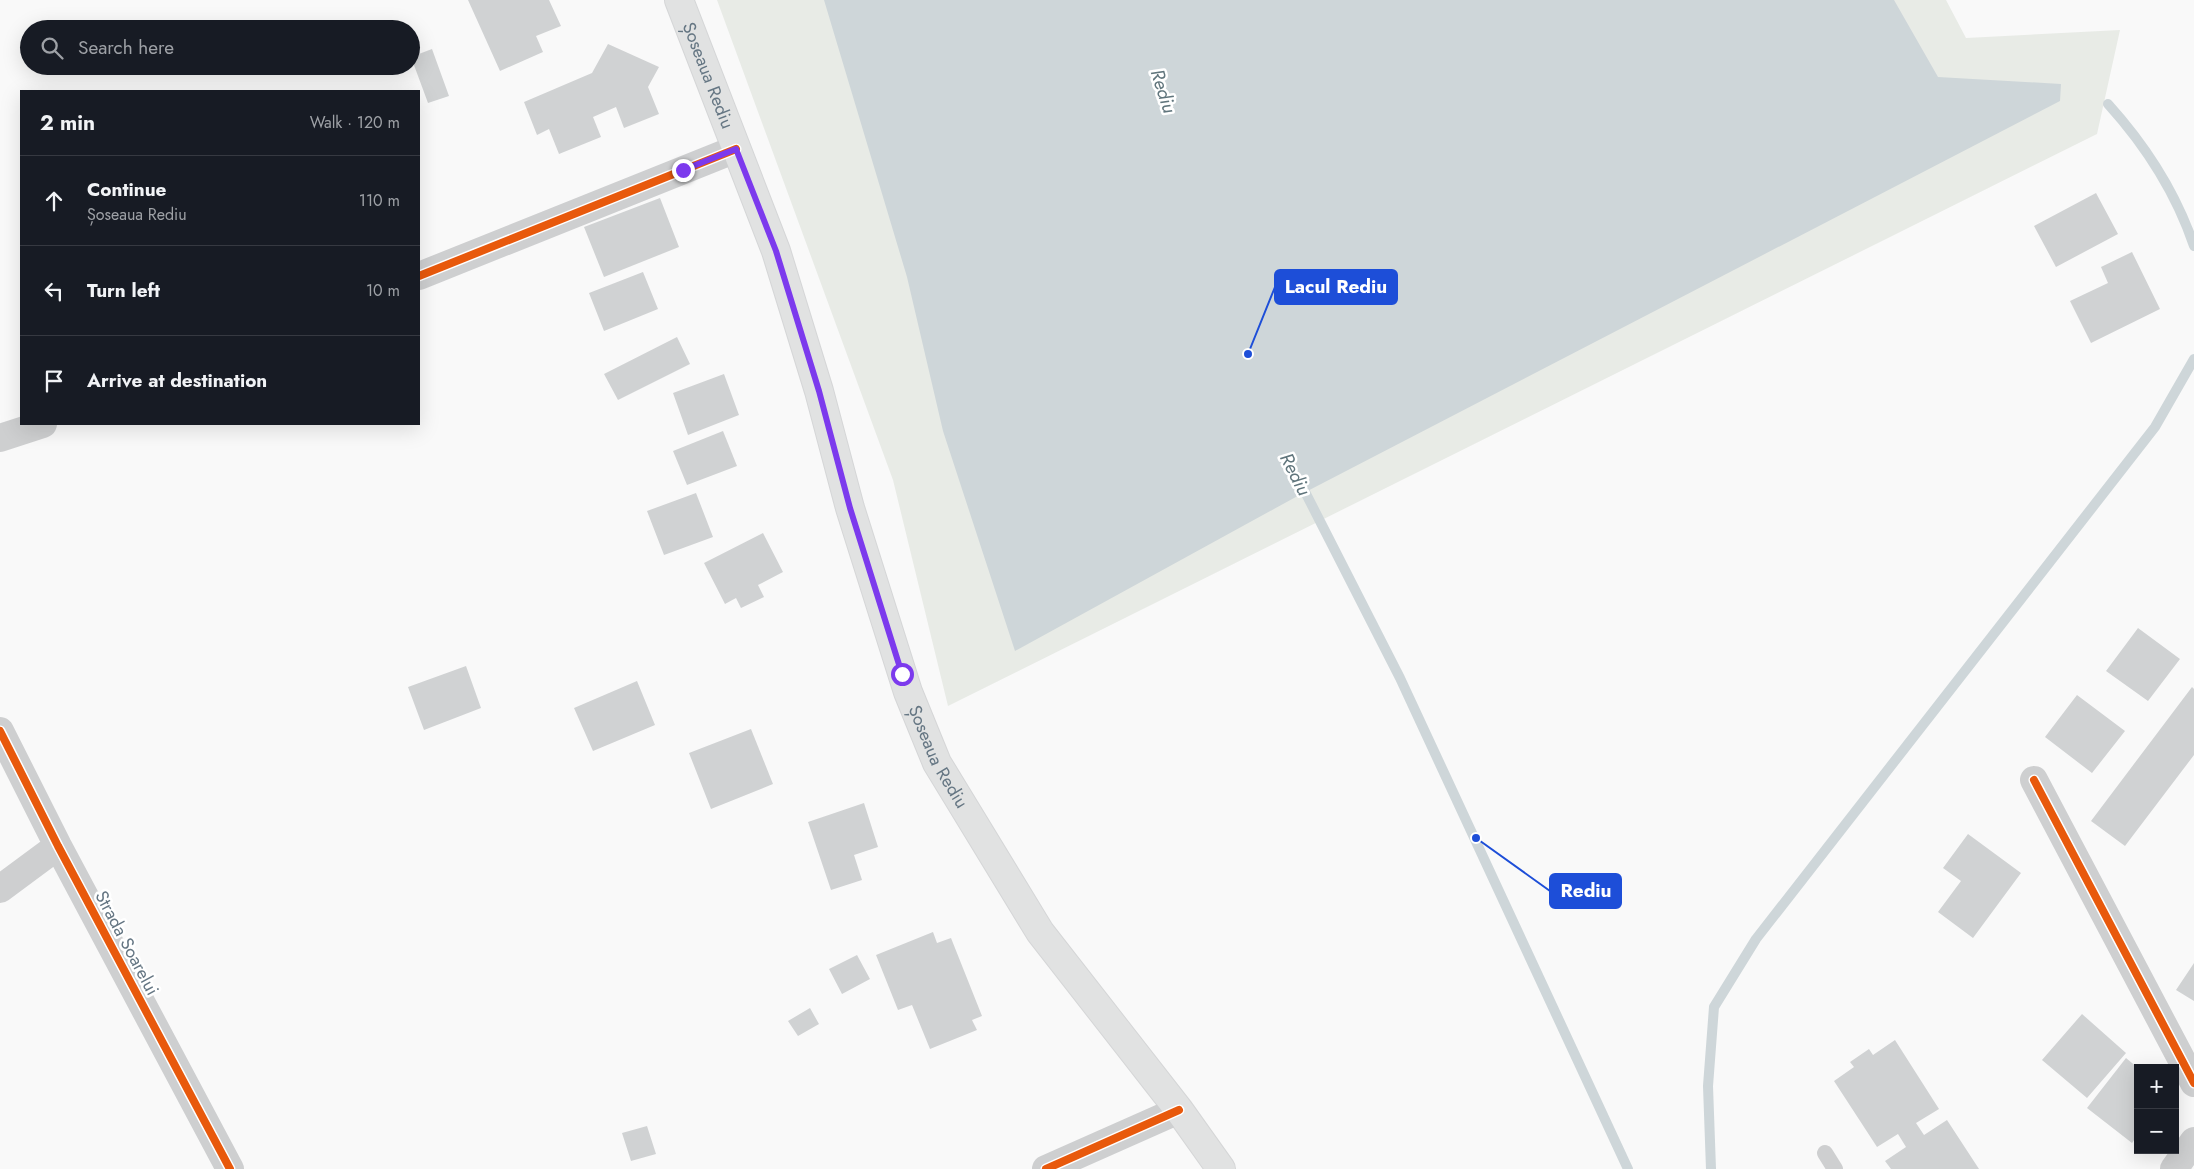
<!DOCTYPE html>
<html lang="en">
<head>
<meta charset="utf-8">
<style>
	body { margin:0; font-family:Jost,sans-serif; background:#242831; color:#f1f3f6 }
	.controls { position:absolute; right:15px; bottom:15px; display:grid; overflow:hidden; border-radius:0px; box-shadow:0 5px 20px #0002 }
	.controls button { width:45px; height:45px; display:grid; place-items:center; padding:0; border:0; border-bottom:1px solid #363941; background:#171b24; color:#f1f3f6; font:25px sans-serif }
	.stop { position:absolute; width:15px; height:15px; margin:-11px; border:4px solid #7c3aed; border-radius:50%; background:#fff }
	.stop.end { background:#7c3aed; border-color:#fff; box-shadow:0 1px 5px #0008 }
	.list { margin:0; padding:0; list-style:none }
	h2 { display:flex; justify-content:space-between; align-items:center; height:65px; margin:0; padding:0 20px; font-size:21px }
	h2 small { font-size:16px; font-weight:400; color:#9ea1a6 }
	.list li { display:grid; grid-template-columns:32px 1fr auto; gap:15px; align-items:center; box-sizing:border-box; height:90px; padding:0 20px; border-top:1px solid #363941 }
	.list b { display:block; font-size:19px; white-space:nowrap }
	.list p { margin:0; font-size:16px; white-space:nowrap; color:#9ea1a6 }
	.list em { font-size:16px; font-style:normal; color:#9ea1a6 }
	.icon { flex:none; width:28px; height:28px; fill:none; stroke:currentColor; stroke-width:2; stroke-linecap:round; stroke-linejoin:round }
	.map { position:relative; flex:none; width:2194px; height:1169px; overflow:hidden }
	.search { position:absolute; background:#171b24; box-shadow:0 5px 20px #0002; left:20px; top:20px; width:400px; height:55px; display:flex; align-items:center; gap:12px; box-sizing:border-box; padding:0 18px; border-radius:28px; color:#9ea1a6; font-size:19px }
	.panel { position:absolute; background:#171b24; box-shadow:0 5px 20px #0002; left:20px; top:90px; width:400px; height:335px; border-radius:0px }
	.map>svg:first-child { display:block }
	.green { fill:#e8ebe6 }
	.water { fill:#ced6d9 }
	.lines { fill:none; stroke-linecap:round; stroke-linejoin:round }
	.stream { stroke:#ced6d9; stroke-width:10 }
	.building { fill:#d0d2d3 }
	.secondary-casing { stroke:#d5d6d7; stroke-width:30 }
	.service { stroke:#cecfd0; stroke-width:16 }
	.minor { stroke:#cecfd0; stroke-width:28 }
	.secondary { stroke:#e1e2e2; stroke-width:28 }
	.cycleway-casing { stroke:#fff; stroke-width:11 }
	.cycleway { stroke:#e8590c; stroke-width:8 }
	.route { stroke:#7c3aed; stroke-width:6 }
	.labels { text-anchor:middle; stroke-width:5; stroke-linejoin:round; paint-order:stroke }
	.street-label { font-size:18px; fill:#657683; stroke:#fff }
	.water-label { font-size:19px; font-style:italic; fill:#60757c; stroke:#fff }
	.leader { fill:none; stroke:#1d4ed8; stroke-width:2 }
	.callout-dot { fill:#1d4ed8; stroke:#fff; stroke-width:2 }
	.callout { fill:#1d4ed8; stroke:#1d4ed8; stroke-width:2 }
	.callout-label { font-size:19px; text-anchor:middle; font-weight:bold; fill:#fff }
</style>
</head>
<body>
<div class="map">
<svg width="2194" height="1169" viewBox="0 0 2194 1169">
	<rect width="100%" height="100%" fill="#f9f9f9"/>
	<path class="green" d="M717 0H1946L1966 38 2120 30 2097 134 948 706 893 480Z"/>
	<path class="water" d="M824 0H1894L1938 77 2061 84 2060 101 1294 498 1015 651 943 431 907 277Z"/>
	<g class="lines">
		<path class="stream" d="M2108 104C2146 146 2176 193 2194 246
			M1300 482 1400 678 1628 1169
			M1711 1169 1708 1086 1714 1007 1756 939 2155 427 2194 359"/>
	</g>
	<path class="building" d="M468 0H549L561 26 536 36 543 52 500 71Z
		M608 44 659 67 648 87 659 114 624 128 616 107 593 117 601 137 559 154 549 129 537 135 524 102 592 73Z
		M432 49 449 96 428 103 411 57Z
		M2096 193 2118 234 2056 267 2034 226Z
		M660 198 679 247 604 277 584 227Z
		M2132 252 2160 309 2091 343 2070 301 2108 283 2101 267Z
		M643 272 658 309 604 331 589 293Z
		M677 337 690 364 618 400 604 374Z
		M724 374 739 415 688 435 673 393Z
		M723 431 737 466 687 485 673 451Z
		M696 493 713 537 664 555 647 511Z
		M763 533 783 572 758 585 764 597 741 608 736 598 725 604 704 563Z
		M2138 628 2180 659 2148 701 2106 671Z
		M466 666 481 708 424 730 408 687Z
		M637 681 655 725 593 751 574 708Z
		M2192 687 2194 689V755L2125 846 2091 821Z
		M2077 695 2125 731 2092 773 2045 737Z
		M751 729 773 784 711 809 689 753Z
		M864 803 878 847 854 855 862 880 831 890 808 822Z
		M1968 834 2021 873 1973 938 1938 912 1961 881 1943 868Z
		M933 932 937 943 951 938 982 1016 972 1020 977 1030 930 1049 912 1005 898 1010 876 955Z
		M857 955 870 979 842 994 829 969Z
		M2194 963V1001L2176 990Z
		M810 1008 819 1024 798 1036 788 1021Z
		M2082 1014 2126 1053 2087 1098 2042 1060Z
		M1895 1040 1939 1109 1916 1123 1924 1135 1947 1120 1979 1169H1891L1885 1161 1906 1147 1898 1134 1877 1147 1834 1081 1854 1067 1850 1062 1869 1049 1873 1055Z
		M2126 1058 2138 1068V1135L2132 1143 2087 1108Z
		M647 1126 656 1154 631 1161 622 1133Z"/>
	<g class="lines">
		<defs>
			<g id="secondary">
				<path id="s1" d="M679 0 776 251 819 391 850 508 908 692 937 763 1040 932 1179 1110 1221 1169"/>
			</g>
		</defs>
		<use href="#secondary" class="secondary-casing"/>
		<path class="service" d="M1825 1153 1835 1169"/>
		<path class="minor" d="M419 276 736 149
			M0 438 43 424
			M0 731 58 846 230 1169
			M2034 780 2194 1083
			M0 889 58 846
			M1046 1169 1179 1110
			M2174 1169 2194 1141"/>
		<use href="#secondary" class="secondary"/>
		<defs>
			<path id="cycleway" d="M419 276 736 149
				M0 731 58 846 230 1169
				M2034 780 2194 1083
				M1046 1169 1179 1110"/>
		</defs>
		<use href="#cycleway" class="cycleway-casing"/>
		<use href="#cycleway" class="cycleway"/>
	</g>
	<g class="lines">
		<path class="route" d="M683 170 736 149 776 251 819 391 850 508 902 674"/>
	</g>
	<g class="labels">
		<g class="street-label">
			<text dy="6" stroke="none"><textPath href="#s1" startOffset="81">Șoseaua Rediu</textPath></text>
			<text dy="6" stroke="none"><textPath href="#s1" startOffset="801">Șoseaua Rediu</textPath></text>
			<text transform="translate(127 943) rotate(62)" y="6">Strada Soarelui</text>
		</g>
		<g class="water-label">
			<text transform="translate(1164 91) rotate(72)" y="7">Rediu</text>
			<text transform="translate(1296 474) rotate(63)" y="7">Rediu</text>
		</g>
	</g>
	<path class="leader" d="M1248 354L1275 287M1476 838L1550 891"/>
	<g class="callout-dot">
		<circle cx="1248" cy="354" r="5"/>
		<circle cx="1476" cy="838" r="5"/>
	</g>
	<g class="callout">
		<rect x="1275" y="270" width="122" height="34" rx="5"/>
		<rect x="1550" y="874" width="71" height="34" rx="5"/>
	</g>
	<g class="callout-label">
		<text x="1336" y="293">Lacul Rediu</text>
		<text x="1586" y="897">Rediu</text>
	</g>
</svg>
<div class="controls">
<button>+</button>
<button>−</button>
</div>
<div class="stop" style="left:902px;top:674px"></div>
<div class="stop end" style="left:683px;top:170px"></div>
<div class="search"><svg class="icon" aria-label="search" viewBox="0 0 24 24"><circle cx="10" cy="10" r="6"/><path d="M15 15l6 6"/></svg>Search here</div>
<section class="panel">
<h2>2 min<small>Walk · 120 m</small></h2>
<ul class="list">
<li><svg class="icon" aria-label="ahead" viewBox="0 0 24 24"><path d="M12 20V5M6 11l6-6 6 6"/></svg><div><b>Continue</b><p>Șoseaua Rediu</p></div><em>110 m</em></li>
<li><svg class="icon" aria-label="left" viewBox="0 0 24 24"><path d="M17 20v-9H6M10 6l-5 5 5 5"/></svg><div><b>Turn left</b></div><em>10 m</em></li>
<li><svg class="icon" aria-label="arrive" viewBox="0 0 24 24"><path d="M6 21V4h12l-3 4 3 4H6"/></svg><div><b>Arrive at destination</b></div></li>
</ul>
</section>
</div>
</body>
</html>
